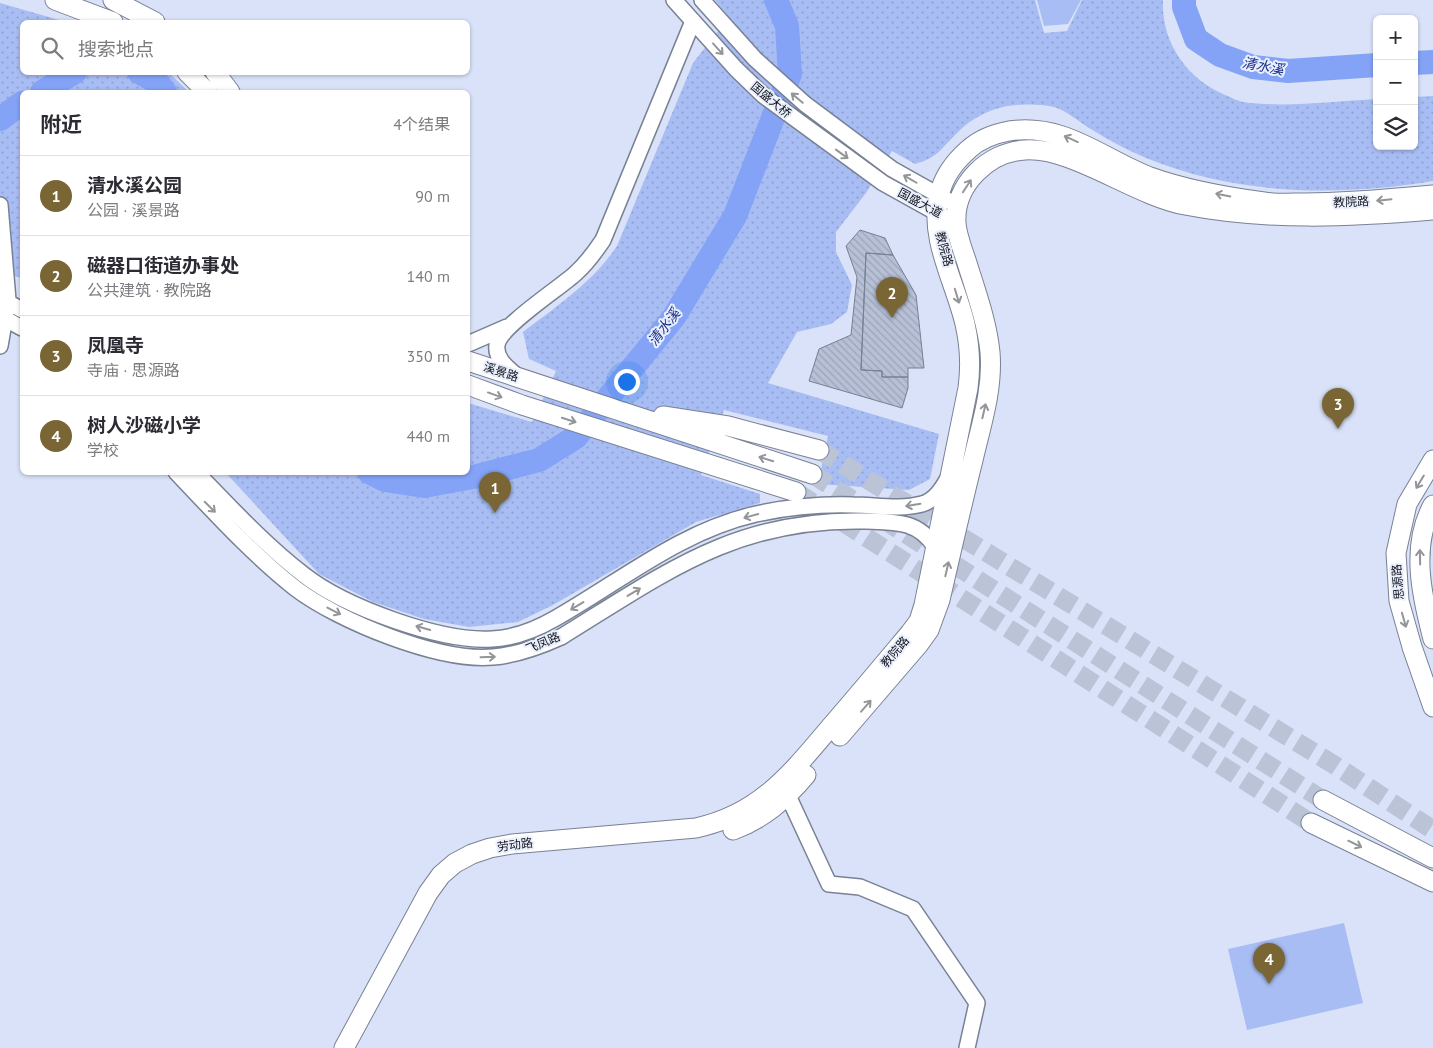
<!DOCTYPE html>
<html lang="zh">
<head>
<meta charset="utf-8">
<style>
	body { margin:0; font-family:"PT Sans","Noto Sans SC",sans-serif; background:#f7f7f7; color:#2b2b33 }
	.controls { position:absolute; right:15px; top:15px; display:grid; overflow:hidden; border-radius:8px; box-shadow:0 1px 4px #0004 }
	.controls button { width:45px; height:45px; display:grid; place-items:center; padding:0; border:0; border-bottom:1px solid #e1e1e2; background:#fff; color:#2b2b33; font:25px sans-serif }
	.you { position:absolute; left:626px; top:381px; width:18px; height:18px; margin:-12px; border:4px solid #fff; border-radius:50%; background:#1a73e8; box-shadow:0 0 0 8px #1a73e833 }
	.badge { display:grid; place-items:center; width:32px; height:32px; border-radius:50%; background:#7a6634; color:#fff; font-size:16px; font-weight:700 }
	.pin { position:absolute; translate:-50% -41px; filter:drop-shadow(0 1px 2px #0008) }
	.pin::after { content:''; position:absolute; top:26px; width:18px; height:15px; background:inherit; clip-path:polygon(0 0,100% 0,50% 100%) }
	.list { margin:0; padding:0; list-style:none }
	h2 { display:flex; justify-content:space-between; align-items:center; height:65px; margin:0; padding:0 20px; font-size:21px }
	h2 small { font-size:16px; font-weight:400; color:#7c7c81 }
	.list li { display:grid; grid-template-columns:32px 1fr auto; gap:15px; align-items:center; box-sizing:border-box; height:80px; padding:0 20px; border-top:1px solid #e1e1e2 }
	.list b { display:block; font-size:19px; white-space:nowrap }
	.list p { margin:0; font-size:16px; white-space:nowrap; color:#7c7c81 }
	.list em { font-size:16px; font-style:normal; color:#7c7c81 }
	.icon { flex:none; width:28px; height:28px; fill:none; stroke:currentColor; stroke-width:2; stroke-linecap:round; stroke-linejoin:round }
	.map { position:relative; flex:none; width:1433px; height:1048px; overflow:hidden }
	.search { position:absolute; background:#fff; box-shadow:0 1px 4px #0004; left:20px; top:20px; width:450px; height:55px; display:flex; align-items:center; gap:12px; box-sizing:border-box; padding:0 18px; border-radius:8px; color:#7c7c81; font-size:19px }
	.panel { position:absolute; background:#fff; box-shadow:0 1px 4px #0004; left:20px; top:90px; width:450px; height:385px; border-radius:8px }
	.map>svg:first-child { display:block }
	.green { fill:#a8bdf3 }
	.park { fill:url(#park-dots) }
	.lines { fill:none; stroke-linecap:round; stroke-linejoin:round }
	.river { stroke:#84a3f6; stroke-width:24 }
	.building { fill:url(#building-back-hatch); stroke:#777f93 }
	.major-tunnel { stroke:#bbc3d7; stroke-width:19; stroke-dasharray:19 9; stroke-linecap:butt }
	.minor-casing { stroke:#798195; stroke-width:18 }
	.major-casing { stroke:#798195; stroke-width:21 }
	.minor { stroke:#fff; stroke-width:15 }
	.major { stroke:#fff; stroke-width:19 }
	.oneway { stroke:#939598 }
	.labels { text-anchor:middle; stroke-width:4; stroke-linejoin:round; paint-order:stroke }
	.street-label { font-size:12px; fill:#10131b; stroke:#e9effc }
	.water-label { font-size:14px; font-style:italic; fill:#192d8a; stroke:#e9effc }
</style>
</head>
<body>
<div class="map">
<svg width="1433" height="1048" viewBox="0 0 1433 1048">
	<defs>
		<pattern id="park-dots" width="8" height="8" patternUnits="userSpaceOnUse" patternTransform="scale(1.25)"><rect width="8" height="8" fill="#a8bdf3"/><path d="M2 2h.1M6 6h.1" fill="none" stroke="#90a2d0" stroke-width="1.8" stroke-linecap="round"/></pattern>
		<pattern id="building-back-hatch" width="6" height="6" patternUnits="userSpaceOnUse" patternTransform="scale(1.25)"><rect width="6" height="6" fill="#b7c0d6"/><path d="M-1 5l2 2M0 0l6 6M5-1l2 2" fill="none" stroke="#9ca4b7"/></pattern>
	</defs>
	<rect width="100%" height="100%" fill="#d9e2f8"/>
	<path class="green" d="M1037 0H1081L1068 24 1044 26Z
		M1344 923 1363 1003 1247 1030 1228 949Z"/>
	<path class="park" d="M715 0H1035L1044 33 1067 31 1082 0H1163C1161 42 1187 79 1225 95 1231 97 1237 101 1243 102 1283 108 1336 101 1377 99V146H1414V97L1433 96V181C1338 197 1236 195 1146 158 1127 150 1107 139 1089 128 1078 121 1067 111 1054 107 1042 104 1027 104 1016 105 993 107 972 117 956 134 940 150 937 158 915 164L892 151 866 193 836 232V252L852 285 847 312 831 324 797 332 768 383 939 434 930 479 909 490 818 484 828 436 724 410 701 475 760 494V503L696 522 553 605 518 622 469 627 424 619 373 602 319 574 226 473 468 472V403L532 422 556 371 529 359 523 332C557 306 593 282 617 246L693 63 729 17Z
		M0 3 66 22H22V72L169 73 189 92H22V278L0 273Z"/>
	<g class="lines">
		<path class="river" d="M1184 0V7L1196 39 1220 55 1253 67 1288 71 1377 65
			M1414 63 1433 62
			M139 72 157 82 165 92
			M42 92 75 72
			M0 119 22 103
			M369 472 385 480 424 486 473 477 539 460 576 437 674 317 735 216 790 74 787 26 776 0"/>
	</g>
	<path class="building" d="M860 230 885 238 893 255 866 253 861 370 882 371V377H908V388L902 408 809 381 819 349 851 335 857 277 846 246Z
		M866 253 893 255 916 295 924 368H908V377H882V371L861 370Z"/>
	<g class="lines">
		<path class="major-tunnel" d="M819 450 1336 766 1433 830
			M812 474 1323 800
			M796 492 1311 823"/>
		<defs>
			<path id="minor" d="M674 0 736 69 764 96 883 183 946 218
				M702 0 755 59 805 104 892 169 958 206
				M0 205 8 300 0 346
				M0 298 22 310
				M0 316 22 328
				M468 344 507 327
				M517 376C508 368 495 359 497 345 500 326 560 288 576 273 587 263 595 252 603 240L693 21
				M176 472C214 512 252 554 295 588 338 621 439 662 493 657 517 655 539 647 561 637 665 573 736 518 865 521 894 522 918 520 935 547
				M196 472C231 508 265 545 304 575 345 607 440 642 492 639 514 638 537 629 556 618 621 581 681 531 756 514 788 507 821 504 853 505 875 505 900 510 922 504 935 500 942 489 948 478
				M784 787 829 884 860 887 913 909 977 1003 967 1048"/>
			<path id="major" d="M55 0 113 22
				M113 0 155 22
				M187 72 207 92
				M215 72 230 92
				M468 361 812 474
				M468 385 522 405 796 492
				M663 416 728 426 819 450
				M1433 460 1407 504 1396 553 1399 601 1412 647 1433 707
				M1433 505C1410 546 1422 597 1433 639
				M840 736 919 644 929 630 940 600C951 552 962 504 974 456 982 422 993 388 990 352 987 322 976 292 967 263 963 250 957 237 956 223 954 185 988 152 1025 150 1073 147 1133 195 1185 205 1267 221 1350 217 1433 210
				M1323 800 1433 858
				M1311 823 1433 882
				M733 830C763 819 785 800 806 775
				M344 1048 428 893 441 875 455 863 472 854 490 848 512 844 696 828C761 814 792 772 833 724 859 694 884 664 910 633L919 621 924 605 968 388C971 366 970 346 965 324 956 284 929 239 939 196 943 177 954 162 969 149 980 139 993 134 1009 131 1065 123 1101 158 1150 177 1186 190 1226 197 1264 202 1277 204 1292 203 1305 203 1348 203 1390 199 1433 195"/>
		</defs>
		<use href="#minor" class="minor-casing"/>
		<use href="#major" class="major-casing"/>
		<use href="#minor" class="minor"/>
		<use href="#major" class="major"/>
	</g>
	<defs><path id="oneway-shaft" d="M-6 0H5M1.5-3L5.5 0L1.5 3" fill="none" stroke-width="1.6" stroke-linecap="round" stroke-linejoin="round" transform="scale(1.25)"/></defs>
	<g class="oneway">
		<use href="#oneway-shaft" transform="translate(718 49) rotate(48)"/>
		<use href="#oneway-shaft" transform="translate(797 98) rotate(-140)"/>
		<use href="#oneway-shaft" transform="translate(1071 139) rotate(-156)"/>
		<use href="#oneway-shaft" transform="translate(842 154) rotate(36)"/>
		<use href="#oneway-shaft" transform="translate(910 179) rotate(-150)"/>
		<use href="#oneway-shaft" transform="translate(967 186) rotate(-57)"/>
		<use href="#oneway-shaft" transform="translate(1223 195) rotate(-169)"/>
		<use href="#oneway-shaft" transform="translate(1384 200) rotate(174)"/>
		<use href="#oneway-shaft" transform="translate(957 296) rotate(73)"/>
		<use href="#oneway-shaft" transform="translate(495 395) rotate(20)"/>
		<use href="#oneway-shaft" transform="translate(984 411) rotate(-77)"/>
		<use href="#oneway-shaft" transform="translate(569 420) rotate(18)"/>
		<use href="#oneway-shaft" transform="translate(766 459) rotate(-163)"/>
		<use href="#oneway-shaft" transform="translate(1420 482) rotate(121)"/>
		<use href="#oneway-shaft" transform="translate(913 505) rotate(171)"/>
		<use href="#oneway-shaft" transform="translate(210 507) rotate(45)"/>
		<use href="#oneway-shaft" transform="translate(751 516) rotate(165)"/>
		<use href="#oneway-shaft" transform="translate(1420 557) rotate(-91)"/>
		<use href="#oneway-shaft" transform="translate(947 569) rotate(-77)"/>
		<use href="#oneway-shaft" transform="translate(634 592) rotate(-31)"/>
		<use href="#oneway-shaft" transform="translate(577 606) rotate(149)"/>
		<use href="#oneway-shaft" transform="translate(334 611) rotate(27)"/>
		<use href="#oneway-shaft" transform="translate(1404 620) rotate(74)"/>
		<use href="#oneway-shaft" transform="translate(423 628) rotate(-164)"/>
		<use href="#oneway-shaft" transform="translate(488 657) rotate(-2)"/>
		<use href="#oneway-shaft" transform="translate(866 706) rotate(-49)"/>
		<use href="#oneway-shaft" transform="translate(1355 844) rotate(26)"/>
	</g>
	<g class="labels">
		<g class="street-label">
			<text transform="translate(771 100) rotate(40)" y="4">国盛大桥</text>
			<text transform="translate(1351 202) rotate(-2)" y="4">教院路</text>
			<text transform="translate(920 203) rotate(28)" y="4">国盛大道</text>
			<text transform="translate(944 249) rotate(75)" y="4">教院路</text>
			<text transform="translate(501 372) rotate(18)" y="4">溪景路</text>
			<text transform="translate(1398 582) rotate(-95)" y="4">思源路</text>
			<text transform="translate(543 643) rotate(-23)" y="4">飞凤路</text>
			<text transform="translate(895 652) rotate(-50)" y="4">教院路</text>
			<text transform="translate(515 845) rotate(-8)" y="4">劳动路</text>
		</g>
		<g class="water-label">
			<text transform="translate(1263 66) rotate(11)" y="5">清水溪</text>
			<text transform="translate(664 327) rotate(-53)" y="5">清水溪</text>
		</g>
	</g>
</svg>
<div class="controls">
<button>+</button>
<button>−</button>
<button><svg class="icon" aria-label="layers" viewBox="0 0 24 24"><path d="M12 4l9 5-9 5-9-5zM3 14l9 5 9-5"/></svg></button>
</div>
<div class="you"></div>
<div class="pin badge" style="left:495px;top:513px">1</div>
<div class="pin badge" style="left:892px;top:318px">2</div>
<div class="pin badge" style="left:1338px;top:429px">3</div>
<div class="pin badge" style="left:1269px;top:984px">4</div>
<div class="search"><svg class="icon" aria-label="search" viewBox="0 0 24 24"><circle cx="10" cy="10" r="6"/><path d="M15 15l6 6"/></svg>搜索地点</div>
<section class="panel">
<h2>附近<small>4个结果</small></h2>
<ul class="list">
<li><span class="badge">1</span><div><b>清水溪公园</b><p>公园 · 溪景路</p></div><em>90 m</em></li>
<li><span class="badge">2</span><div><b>磁器口街道办事处</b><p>公共建筑 · 教院路</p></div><em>140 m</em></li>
<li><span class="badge">3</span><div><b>凤凰寺</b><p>寺庙 · 思源路</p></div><em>350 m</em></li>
<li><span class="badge">4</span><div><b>树人沙磁小学</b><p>学校</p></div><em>440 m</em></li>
</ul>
</section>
</div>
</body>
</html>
